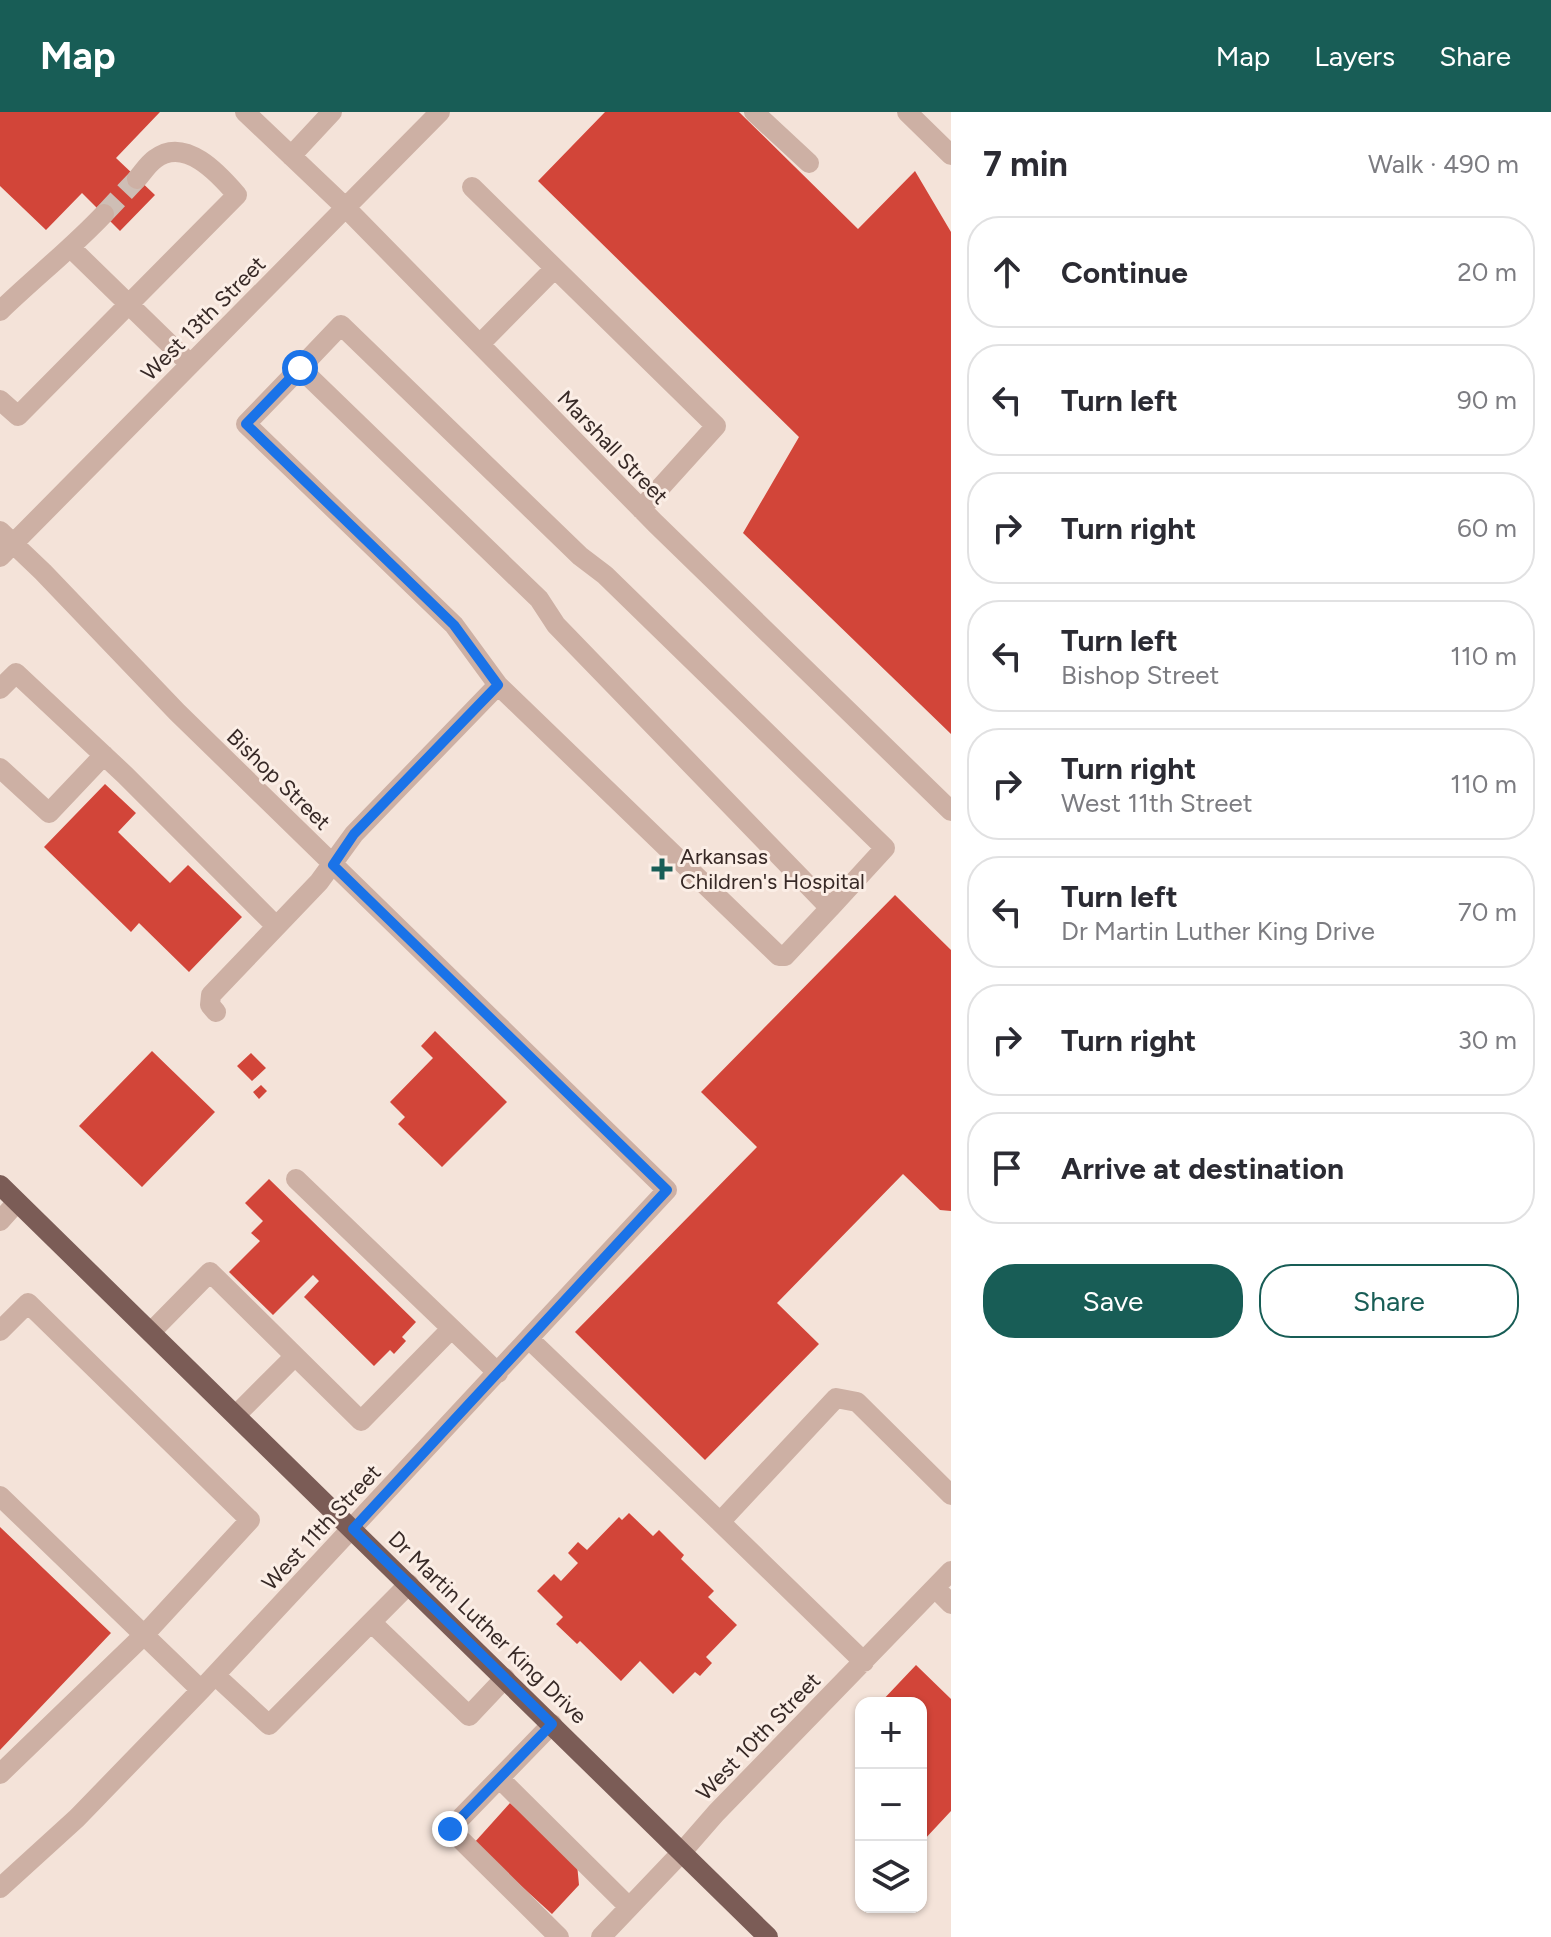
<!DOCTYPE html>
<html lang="en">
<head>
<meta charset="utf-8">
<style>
	body { margin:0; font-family:Figtree,sans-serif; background:#f2f2f3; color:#2b2b33 }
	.controls { position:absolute; right:24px; bottom:24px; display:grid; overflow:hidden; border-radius:16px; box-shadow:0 2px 6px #0004 }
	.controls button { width:72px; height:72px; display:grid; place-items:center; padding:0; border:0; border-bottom:2px solid #e1e1e2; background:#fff; color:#2b2b33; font:40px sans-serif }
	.stop { position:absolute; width:24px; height:24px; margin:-18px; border:6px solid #1a73e8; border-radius:50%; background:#fff }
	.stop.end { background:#1a73e8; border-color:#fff; box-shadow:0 2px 8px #0008 }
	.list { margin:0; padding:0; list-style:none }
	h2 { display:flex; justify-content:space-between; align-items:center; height:104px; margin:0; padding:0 32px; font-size:34px }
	h2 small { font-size:26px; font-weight:400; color:#7c7c81 }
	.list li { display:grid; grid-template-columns:52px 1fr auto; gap:24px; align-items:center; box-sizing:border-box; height:112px; margin:0 16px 16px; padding:0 16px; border:2px solid #e1e1e2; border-radius:32px }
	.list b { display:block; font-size:30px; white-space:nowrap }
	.list p { margin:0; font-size:26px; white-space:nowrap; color:#7c7c81 }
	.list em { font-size:26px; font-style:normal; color:#7c7c81 }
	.actions { display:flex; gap:16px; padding:24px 32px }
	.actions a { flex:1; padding:18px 0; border:2px solid #185d56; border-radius:32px; text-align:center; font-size:28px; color:#185d56 }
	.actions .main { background:#185d56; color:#fff }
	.icon { flex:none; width:44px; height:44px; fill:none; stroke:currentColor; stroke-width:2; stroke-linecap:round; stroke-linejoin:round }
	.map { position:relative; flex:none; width:951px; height:1825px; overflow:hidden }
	header { display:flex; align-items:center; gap:48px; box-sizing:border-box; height:112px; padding:0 40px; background:#185d56; color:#fff }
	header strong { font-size:38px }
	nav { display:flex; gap:44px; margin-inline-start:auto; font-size:28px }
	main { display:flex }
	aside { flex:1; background:#fff }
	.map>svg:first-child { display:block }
	.building { fill:#d24539 }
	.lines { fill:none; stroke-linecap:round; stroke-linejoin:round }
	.minor-tunnel { stroke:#cebeb5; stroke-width:20; stroke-dasharray:20 10; stroke-linecap:butt }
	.minor { stroke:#cdb0a4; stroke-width:20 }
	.major { stroke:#7b5c56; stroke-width:20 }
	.route { stroke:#1a73e8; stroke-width:10 }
	.poi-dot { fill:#185d56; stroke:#fbeee6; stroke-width:3 }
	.labels { text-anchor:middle; stroke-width:6; stroke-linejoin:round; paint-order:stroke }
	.street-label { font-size:22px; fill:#372926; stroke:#fbeee6 }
	.poi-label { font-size:22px; fill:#372926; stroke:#fbeee6; text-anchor:start }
</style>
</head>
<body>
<header>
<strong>Map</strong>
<nav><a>Map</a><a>Layers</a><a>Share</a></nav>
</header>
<main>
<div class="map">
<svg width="951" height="1825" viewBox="0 0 951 1825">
	<rect width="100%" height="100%" fill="#f4e3d9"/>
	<path class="building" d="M0 0H160L116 46 155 83 120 119 82 81 46 118 0 74Z
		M605 0H739L858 117 915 59 951 120V622L743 421 799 325 538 69Z
		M105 672 136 701 118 720 170 771 188 753 242 805 189 860 139 811 131 820 44 735Z
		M895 783 951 838V1099L940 1098 903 1062 777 1191 819 1232 705 1348 575 1220 757 1035 701 980Z
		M435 919 507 990 442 1055 398 1012 405 1005 390 990 433 946 421 934Z
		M152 939 215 1000 142 1075 79 1014Z
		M251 941 266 956 252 969 237 954Z
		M261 973 267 979 259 987 253 980Z
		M269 1067 416 1210 402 1225 406 1229 394 1242 390 1238 374 1254 304 1185 319 1169 313 1163 273 1203 229 1160 260 1129 251 1121 263 1109 245 1091Z
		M629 1401 653 1424 659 1418 684 1443 681 1447 714 1479 708 1485 737 1513 706 1545 712 1551 700 1564 695 1560 673 1582 640 1549 621 1569 580 1529 577 1532 556 1512 563 1505 537 1479 554 1462 561 1469 578 1451 568 1441 578 1430 587 1438 619 1405 622 1408Z
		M0 1415 111 1521 0 1638Z
		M916 1553 951 1587V1699L923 1729 921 1673 927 1667 921 1662V1591H880Z
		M510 1691 577 1752 579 1773 552 1802 474 1731Z"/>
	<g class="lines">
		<path class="minor-tunnel" d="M104 102 137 67"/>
		<path class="minor" d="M245 0 346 96 655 411 951 699
			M754 0 809 51
			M907 0 951 43
			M291 44 332 0
			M472 75 716 314 641 397
			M72 137 190 252
			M0 199C34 166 71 137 104 102
			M480 232 555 156
			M300 256 539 487 556 513 830 796 785 844H779L498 573 454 513 246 312Z
			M300 256 341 213 580 444 605 463 885 736 830 796
			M0 288 18 304 237 83C219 62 185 24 155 47 148 52 143 60 137 67
			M0 419 43 460 177 600 667 1078 201 1578 77 1706 0 1776
			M0 445 440 0
			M0 577 16 561 125 663 276 814
			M0 656 49 701 104 643
			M216 900 210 893 211 883 319 770 354 722 498 573
			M296 1067 498 1261
			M0 1109 17 1090
			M0 1219 28 1191 250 1408 145 1522 0 1662
			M151 1220 210 1160 361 1309 451 1217
			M529 1227 720 1410
			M236 1303 295 1244
			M0 1384 201 1578
			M935 1476 951 1492
			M372 1511 469 1604 505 1566
			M864 1550 720 1410 836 1286 857 1290 951 1383
			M215 1563 269 1613 409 1472
			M552 1612 450 1717 559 1825
			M500 1667 629 1795
			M601 1825 682 1740 716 1701 951 1459"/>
		<path class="major" d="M0 1073 768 1825"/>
	</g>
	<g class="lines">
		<path class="route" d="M300 256 246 312 454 513 498 573 354 722 333 753 667 1078 353 1417 552 1612 450 1717"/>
	</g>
	<path class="poi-dot" d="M658 745h8v8h8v8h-8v8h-8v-8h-8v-8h8z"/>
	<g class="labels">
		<g class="street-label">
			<text transform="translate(203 206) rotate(-45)" y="8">West 13th Street</text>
			<text transform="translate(613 335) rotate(46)" y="8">Marshall Street</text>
			<text transform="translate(279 667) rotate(44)" y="8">Bishop Street</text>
			<text transform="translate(321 1415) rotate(-47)" y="8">West 11th Street</text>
			<text transform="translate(488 1515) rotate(44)" y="8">Dr Martin Luther King Drive</text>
			<text transform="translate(758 1624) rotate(-46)" y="8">West 10th Street</text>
		</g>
		<g class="poi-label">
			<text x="680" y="752">Arkansas<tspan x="680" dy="25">Children's Hospital</tspan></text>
		</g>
	</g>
</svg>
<div class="controls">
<button>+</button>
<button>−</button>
<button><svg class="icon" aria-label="layers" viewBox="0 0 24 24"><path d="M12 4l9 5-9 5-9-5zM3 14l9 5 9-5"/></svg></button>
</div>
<div class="stop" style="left:300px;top:256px"></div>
<div class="stop end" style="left:450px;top:1717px"></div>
</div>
<aside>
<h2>7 min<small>Walk · 490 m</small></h2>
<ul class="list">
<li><svg class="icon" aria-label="ahead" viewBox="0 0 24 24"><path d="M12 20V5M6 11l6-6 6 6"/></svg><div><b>Continue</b></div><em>20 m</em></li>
<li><svg class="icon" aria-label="left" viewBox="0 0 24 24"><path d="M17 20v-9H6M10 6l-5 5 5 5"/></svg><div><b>Turn left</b></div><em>90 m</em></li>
<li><svg class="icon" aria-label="right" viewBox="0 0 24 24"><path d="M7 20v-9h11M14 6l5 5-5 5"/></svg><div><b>Turn right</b></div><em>60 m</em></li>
<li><svg class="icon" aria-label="left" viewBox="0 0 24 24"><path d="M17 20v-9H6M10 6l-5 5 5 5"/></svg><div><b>Turn left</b><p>Bishop Street</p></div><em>110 m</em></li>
<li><svg class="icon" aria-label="right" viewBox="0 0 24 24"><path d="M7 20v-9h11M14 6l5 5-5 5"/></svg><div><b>Turn right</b><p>West 11th Street</p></div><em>110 m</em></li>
<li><svg class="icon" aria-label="left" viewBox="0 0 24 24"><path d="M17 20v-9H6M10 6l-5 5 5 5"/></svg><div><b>Turn left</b><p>Dr Martin Luther King Drive</p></div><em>70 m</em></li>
<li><svg class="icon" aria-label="right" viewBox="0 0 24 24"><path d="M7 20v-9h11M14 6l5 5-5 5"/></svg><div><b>Turn right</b></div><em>30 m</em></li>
<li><svg class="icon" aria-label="arrive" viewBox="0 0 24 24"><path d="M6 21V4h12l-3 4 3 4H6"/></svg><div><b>Arrive at destination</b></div></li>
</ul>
<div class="actions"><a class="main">Save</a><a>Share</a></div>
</aside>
</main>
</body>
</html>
